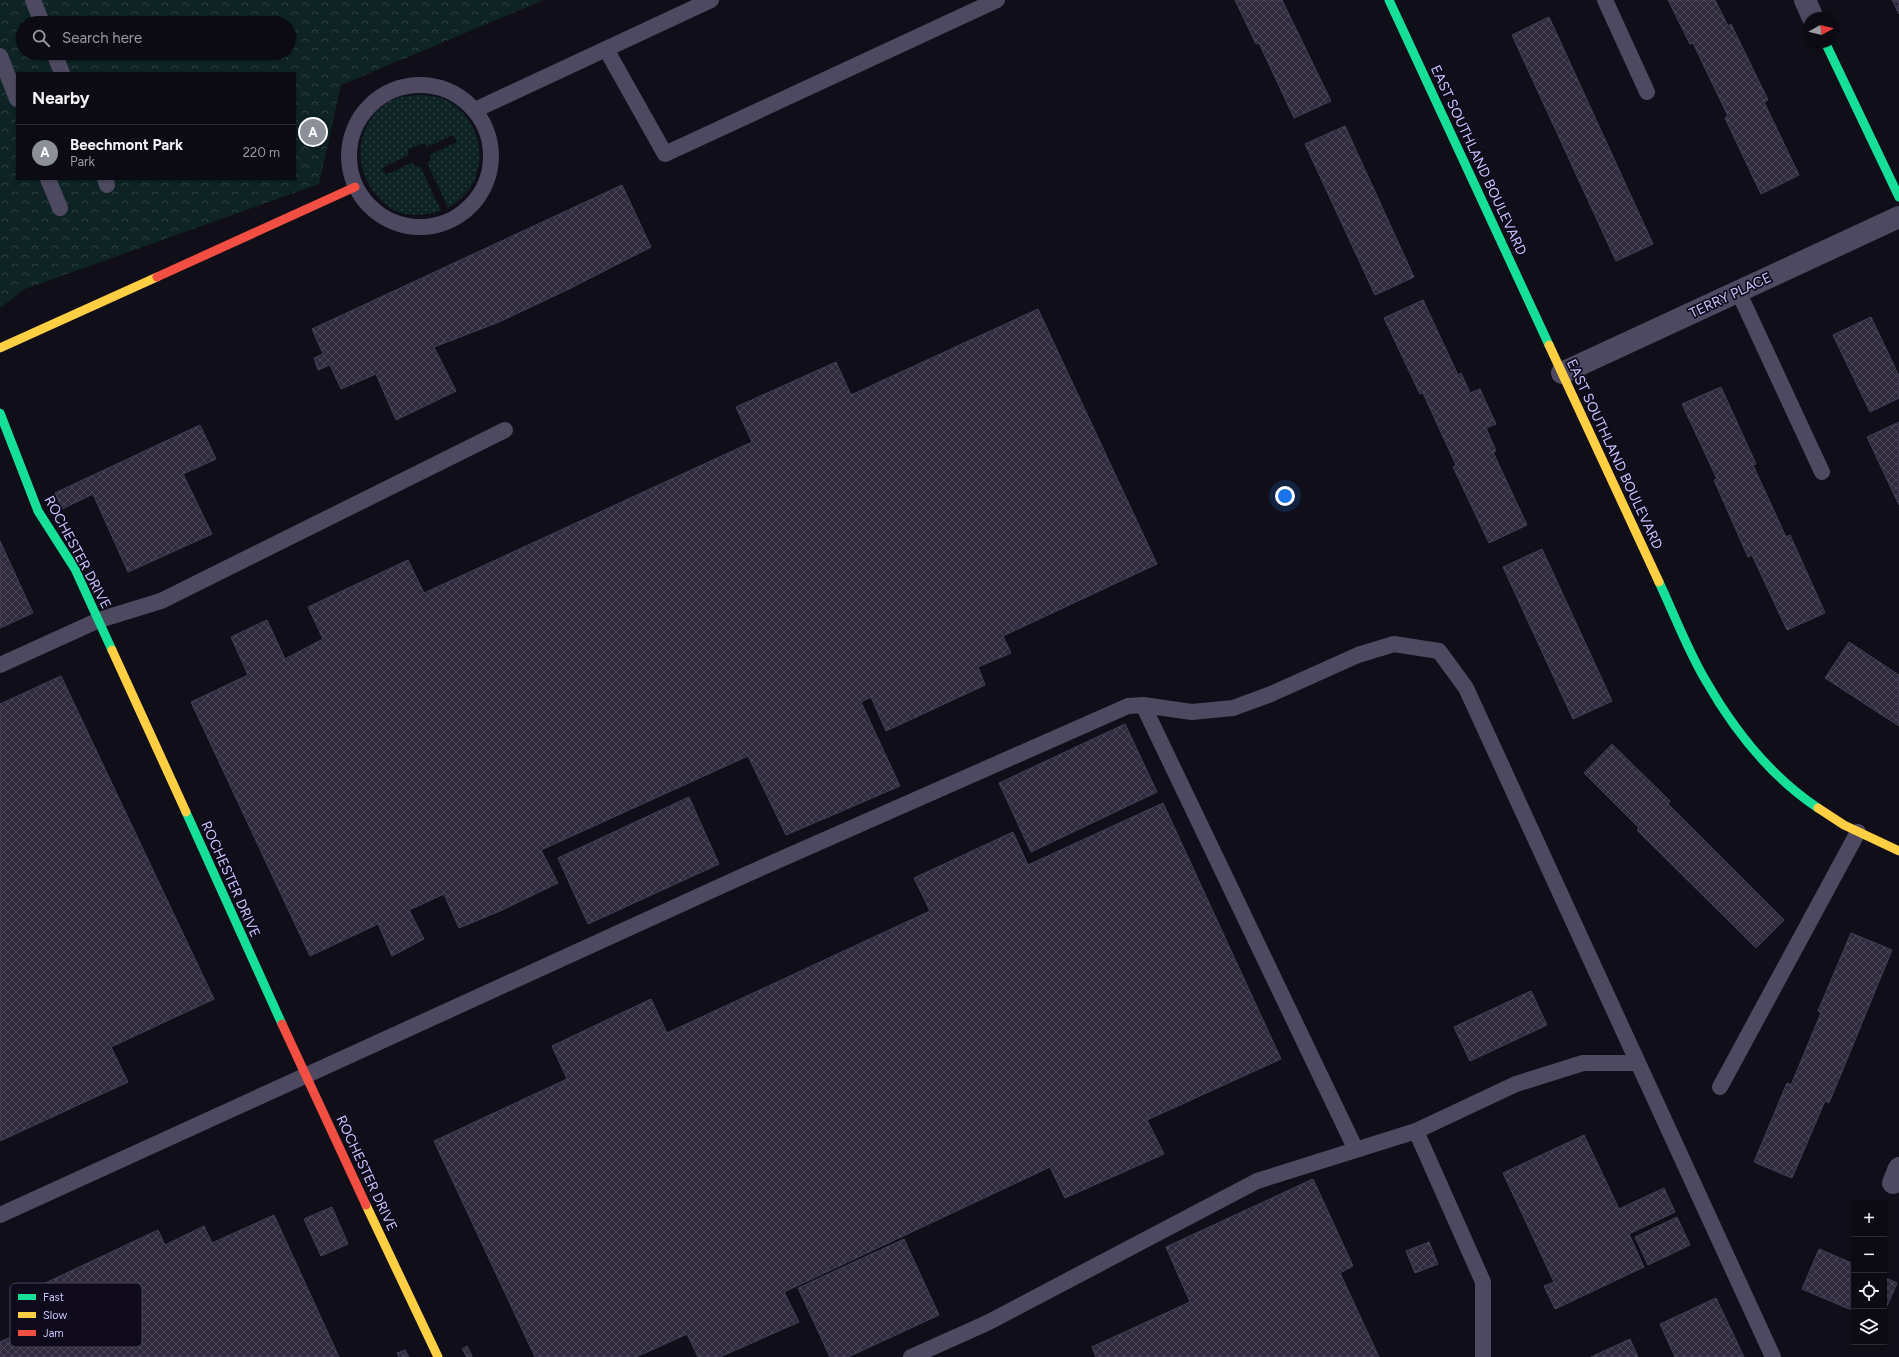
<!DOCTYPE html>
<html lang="en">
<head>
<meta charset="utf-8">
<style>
	body { margin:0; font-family:Figtree,sans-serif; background:#15131b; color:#f1f3f6 }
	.controls { position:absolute; right:12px; bottom:12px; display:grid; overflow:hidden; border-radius:0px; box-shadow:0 1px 3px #0004 }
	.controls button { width:36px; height:36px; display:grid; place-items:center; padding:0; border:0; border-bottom:1px solid #2c2b32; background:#0c0a12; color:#f1f3f6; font:20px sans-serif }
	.compass { position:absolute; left:1803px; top:12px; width:36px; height:36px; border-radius:50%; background:#0c0a12; box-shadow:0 1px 3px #0004; rotate:82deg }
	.you { position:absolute; left:1285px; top:496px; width:14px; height:14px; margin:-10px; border:3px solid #fff; border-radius:50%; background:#1a73e8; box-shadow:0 0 0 6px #1a73e833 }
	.badge { display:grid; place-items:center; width:26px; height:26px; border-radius:50%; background:#8c9099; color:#fff; font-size:13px; font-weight:700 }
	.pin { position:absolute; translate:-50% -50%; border:2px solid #fff; box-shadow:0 1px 4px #0006 }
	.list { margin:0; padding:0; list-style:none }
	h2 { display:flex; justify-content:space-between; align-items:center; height:52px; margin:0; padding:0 16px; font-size:17px }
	h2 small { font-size:13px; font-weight:400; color:#9a9a9f }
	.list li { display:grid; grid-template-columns:26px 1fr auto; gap:12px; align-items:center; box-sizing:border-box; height:56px; padding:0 16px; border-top:1px solid #2c2b32 }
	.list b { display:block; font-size:15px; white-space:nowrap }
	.list p { margin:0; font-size:13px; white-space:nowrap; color:#9a9a9f }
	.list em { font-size:13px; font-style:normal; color:#9a9a9f }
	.icon { flex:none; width:22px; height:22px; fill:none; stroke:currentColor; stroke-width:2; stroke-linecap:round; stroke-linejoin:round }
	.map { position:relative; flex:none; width:1899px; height:1357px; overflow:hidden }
	.search { position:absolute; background:#0c0a12; box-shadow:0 1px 3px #0004; left:16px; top:16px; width:280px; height:44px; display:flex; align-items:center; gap:10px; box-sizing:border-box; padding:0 14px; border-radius:22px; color:#9a9a9f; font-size:15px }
	.panel { position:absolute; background:#0c0a12; box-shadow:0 1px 3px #0004; left:16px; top:72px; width:280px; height:108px; border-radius:0px }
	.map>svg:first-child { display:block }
	.grass { fill:url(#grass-dots) }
	.park { fill:url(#park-crowns); fill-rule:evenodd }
	.building { fill:url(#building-cross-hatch); stroke:#443f58 }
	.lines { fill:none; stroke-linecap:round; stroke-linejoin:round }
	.lane { stroke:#4c4961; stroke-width:16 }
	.street { stroke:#4c4961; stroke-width:22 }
	.fast { stroke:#16e098; stroke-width:9 }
	.slow { stroke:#ffcf43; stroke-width:9 }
	.jam { stroke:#f24e42; stroke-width:9 }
	.labels { text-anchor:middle; stroke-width:3.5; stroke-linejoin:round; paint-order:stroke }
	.street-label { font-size:14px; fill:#cfc5ff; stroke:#0e0a1c }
	.key { fill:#0e0a1c; stroke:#484260; stroke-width:1 }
	.key-label { font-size:11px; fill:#cfc5ff }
</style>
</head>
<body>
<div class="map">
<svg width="1899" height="1357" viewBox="0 0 1899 1357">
	<defs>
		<pattern id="grass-dots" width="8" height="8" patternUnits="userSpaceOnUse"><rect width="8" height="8" fill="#0d2324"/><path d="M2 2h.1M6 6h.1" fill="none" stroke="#2f4145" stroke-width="1.8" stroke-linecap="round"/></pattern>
		<pattern id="park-crowns" width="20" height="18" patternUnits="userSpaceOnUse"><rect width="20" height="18" fill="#0d2324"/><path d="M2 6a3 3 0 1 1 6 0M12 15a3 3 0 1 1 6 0" fill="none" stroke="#2f4145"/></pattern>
		<pattern id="building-cross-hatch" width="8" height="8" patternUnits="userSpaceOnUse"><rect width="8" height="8" fill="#2f2b3c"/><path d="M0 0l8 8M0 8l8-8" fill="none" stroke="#4c4859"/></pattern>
	</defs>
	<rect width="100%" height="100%" fill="#100e18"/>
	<path class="grass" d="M415 95C426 95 436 95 446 100 478 115 490 160 469 190 463 197 456 203 448 208L427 162 431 160 430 155 457 142 453 135 427 147 424 143 407 150 409 155 382 168 386 175 413 162 415 167 420 166 441 211C426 215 411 217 396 211 384 205 374 194 368 183 352 153 362 114 394 99 401 96 408 96 415 95Z"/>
	<path class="park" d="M0 0H544L341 85 319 184 25 289 0 308ZM23 23H289V53H23ZM17 73H295V179H17Z"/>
	<path class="building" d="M1235 0H1282L1331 101 1294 118 1259 43 1256 44Z
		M1668 0H1715L1728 26 1731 24 1768 100 1764 102 1799 175 1761 194 1725 118 1728 116 1693 43 1690 44Z
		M1892 0H1899V14Z
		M1549 17 1653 244 1616 261 1512 35Z
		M1345 126 1414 277 1375 295 1305 144Z
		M622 185 651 247 569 289 499 322 434 347 456 391 396 420 376 374 341 389 330 365 318 370 314 358 323 354 312 329Z
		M1423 300 1458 375 1461 373 1470 393 1480 389 1489 409 1496 424 1486 428 1496 451 1493 452 1527 525 1489 543 1453 467 1456 465 1423 393 1420 394 1384 318Z
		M1038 309 1157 564 1003 636 1011 653 978 667 985 685 886 731 871 697 861 702 900 786 786 835 748 756 541 850 558 883 500 911 459 928 444 894 409 910 424 939 392 956 378 924 310 956 191 702 248 675 231 637 267 620 285 659 323 639 308 607 408 560 424 593 752 442 736 407 836 362 851 395Z
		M1871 317 1899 376V398L1870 412 1833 335Z
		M1721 387 1756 464 1753 465 1786 537 1790 535 1825 613 1787 630 1752 555 1748 557 1714 480 1717 479 1682 404Z
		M1899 422V505L1867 437Z
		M200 425 216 459 183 474 212 534 128 572 93 494 62 509 55 493Z
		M0 541 33 613 0 628Z
		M1542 549 1612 701 1573 719 1503 567Z
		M1849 642 1899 675V726L1825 678Z
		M61 676 214 999 111 1047 128 1082 0 1141V704Z
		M1125 724 1157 792 1031 852 999 783Z
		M1612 744 1670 801 1668 804 1784 920 1756 948 1637 830 1639 828 1584 773Z
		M689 797 719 864 588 924 558 858Z
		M1163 803 1281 1059 1147 1120 1164 1154 1065 1198 1050 1167 784 1292 799 1322 720 1357H698L687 1334 636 1357H535L434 1141 567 1079 552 1046 651 999 667 1033 930 911 914 878 1013 832 1028 865Z
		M1851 933 1892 950 1829 1103 1825 1101 1792 1178 1754 1162 1787 1083 1791 1085 1821 1013 1818 1011Z
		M1531 991 1547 1025 1470 1061 1454 1027Z
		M1584 1135 1619 1209 1664 1188 1675 1212 1629 1234 1644 1267 1555 1309 1544 1286 1554 1282 1503 1173Z
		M1313 1179 1353 1266 1340 1273 1379 1357H1096L1092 1347 1190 1302 1166 1247Z
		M332 1207 348 1244 321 1256 304 1219Z
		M274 1215 339 1357H0V1342L41 1323 26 1292 158 1230 165 1245 204 1226 212 1243Z
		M1677 1217 1690 1245 1648 1265 1635 1237Z
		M904 1239 939 1315 848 1357H830L798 1288Z
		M1429 1242 1438 1264 1415 1273 1406 1251Z
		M1819 1249 1854 1264V1311L1802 1289Z
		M1884 1277 1897 1283 1884 1313Z
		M1716 1298 1744 1357H1675L1660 1324Z
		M1630 1339 1638 1357H1591Z
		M467 1346 471 1354 472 1357H467L462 1349Z
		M405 1350 409 1357H399L397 1353Z"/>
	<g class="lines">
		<path class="lane" d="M33 0 42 23
			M1605 0 1647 92
			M606 49 665 154 997 0
			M54 53 62 73
			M0 56 17 99
			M349 156a71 71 0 1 1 142 0a71 71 0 1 1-142 0Z
			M475 110 711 0
			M48 179 60 208
			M105 179 107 185
			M1738 291 1822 472
			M0 665 99 620 161 601 505 430
			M1143 705 1192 712 1233 708 1271 694 1358 655 1394 644 1439 651 1466 688 1773 1357
			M1720 1087 1858 832
			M1416 1131 1516 1084 1583 1063H1638
			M0 1215 743 876 1128 706 1143 705 1356 1150
			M911 1357 987 1323 1257 1181 1416 1131 1483 1282V1357"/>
		<path class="street" d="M1805 0 1813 18
			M1562 373 1899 217
			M1893 1183 1899 1168"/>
		<path class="fast" d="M1389 0 1549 345
			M1825 42 1899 197
			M0 413 38 511 75 569 112 650
			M1659 582C1674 614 1688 651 1706 681 1734 730 1770 776 1818 808
			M186 812 282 1024"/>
		<path class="slow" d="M1549 345 1659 582
			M0 348 157 277
			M112 650 186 812
			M1818 808 1844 825 1899 851
			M366 1205 438 1357"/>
		<path class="jam" d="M157 277 355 187
			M282 1024 366 1205"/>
	</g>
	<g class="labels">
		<g class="street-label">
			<text transform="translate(1479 160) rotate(65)" y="5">EAST SOUTHLAND BOULEVARD</text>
			<text transform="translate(1730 295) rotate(-25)" y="5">TERRY PLACE</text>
			<text transform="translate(1615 454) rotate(65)" y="5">EAST SOUTHLAND BOULEVARD</text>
			<text transform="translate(78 552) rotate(62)" y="5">ROCHESTER DRIVE</text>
			<text transform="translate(231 879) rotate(66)" y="5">ROCHESTER DRIVE</text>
			<text transform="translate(367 1173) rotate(65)" y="5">ROCHESTER DRIVE</text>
		</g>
	</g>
	<rect x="10" y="1283" width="132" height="64" rx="6" class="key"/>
	<rect x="18" y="1294" width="18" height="6" fill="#16e098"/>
	<rect x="18" y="1312" width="18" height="6" fill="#ffcf43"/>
	<rect x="18" y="1330" width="18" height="6" fill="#f24e42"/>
	<g class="key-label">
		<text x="43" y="1301">Fast</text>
		<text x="43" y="1319">Slow</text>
		<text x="43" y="1337">Jam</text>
	</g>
</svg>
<div class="controls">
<button>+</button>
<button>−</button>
<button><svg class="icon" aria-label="locate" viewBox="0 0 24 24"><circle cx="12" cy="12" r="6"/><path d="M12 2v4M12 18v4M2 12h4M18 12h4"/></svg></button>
<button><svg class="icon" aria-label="layers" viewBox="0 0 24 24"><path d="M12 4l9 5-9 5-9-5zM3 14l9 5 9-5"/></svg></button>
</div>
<svg class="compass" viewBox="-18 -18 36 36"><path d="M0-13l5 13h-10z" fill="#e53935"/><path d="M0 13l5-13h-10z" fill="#9a9a9f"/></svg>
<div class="you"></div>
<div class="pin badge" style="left:313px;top:132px">A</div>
<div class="search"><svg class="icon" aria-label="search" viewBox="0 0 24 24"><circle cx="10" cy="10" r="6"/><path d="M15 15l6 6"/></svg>Search here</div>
<section class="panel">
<h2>Nearby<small></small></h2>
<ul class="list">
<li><span class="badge">A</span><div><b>Beechmont Park</b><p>Park</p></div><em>220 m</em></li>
</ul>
</section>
</div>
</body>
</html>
